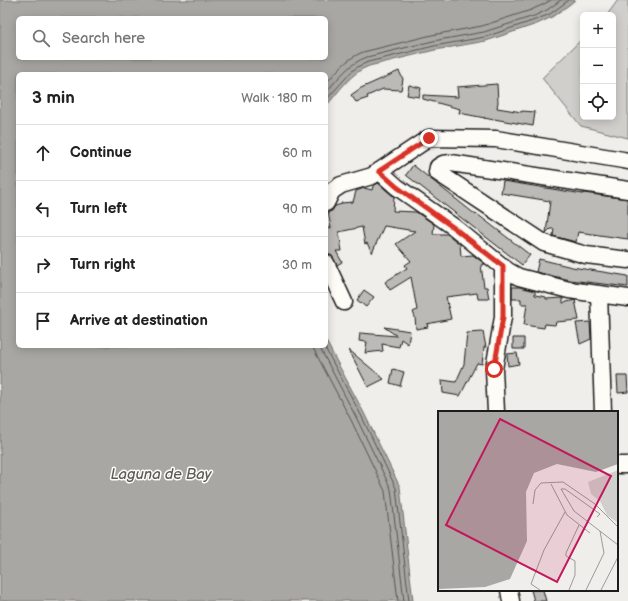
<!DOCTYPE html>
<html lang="en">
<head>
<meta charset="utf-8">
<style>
	body { margin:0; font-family:"Balsamiq Sans",sans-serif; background:#f2f2f2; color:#222 }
	.controls { position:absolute; right:12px; top:12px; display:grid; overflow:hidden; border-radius:6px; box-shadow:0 2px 10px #0003 }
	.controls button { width:36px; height:36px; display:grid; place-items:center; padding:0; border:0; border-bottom:1px solid #e0e0e0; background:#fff; color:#222; font:20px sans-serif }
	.stop { position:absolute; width:12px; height:12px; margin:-9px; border:3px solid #d93025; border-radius:50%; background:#fff }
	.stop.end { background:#d93025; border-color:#fff; box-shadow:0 1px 4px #0008 }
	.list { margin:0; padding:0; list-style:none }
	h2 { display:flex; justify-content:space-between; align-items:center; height:52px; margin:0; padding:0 16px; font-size:17px }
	h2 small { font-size:13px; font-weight:400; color:#767676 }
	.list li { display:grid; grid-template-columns:26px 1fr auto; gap:12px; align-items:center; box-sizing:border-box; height:56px; padding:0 16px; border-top:1px solid #e0e0e0 }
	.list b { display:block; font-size:15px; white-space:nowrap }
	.list em { font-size:13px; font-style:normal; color:#767676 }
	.icon { flex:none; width:22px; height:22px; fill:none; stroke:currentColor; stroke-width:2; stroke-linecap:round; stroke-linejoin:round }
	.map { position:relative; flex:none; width:628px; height:601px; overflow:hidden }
	.search { position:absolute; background:#fff; box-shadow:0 2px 10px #0003; left:16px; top:16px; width:312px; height:44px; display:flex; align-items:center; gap:10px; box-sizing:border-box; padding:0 14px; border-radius:6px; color:#767676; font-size:15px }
	.panel { position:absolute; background:#fff; box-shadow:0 2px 10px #0003; left:16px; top:72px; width:312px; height:276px; border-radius:6px }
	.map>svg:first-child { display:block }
	.green { fill:#d0cfcc; stroke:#767674 }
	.water { fill:#a8a7a3; stroke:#706f6d; fill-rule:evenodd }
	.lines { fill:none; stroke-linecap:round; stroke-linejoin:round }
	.shore { stroke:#545452; stroke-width:1 }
	.building { fill:#bbbab6; stroke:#1c1c1c }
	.minor-casing { stroke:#1c1c1c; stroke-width:19 }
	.minor { stroke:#fdfcf7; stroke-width:16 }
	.route { stroke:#d93025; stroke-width:5 }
	.labels { text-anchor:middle; stroke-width:3; stroke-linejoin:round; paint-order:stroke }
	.water-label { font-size:15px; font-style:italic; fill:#5b5b59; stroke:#fdfcf7 }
	.inset-road { fill:none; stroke:#9b9a98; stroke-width:1 }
	.view { fill:#c2185b; fill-opacity:0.15; stroke:#c2185b; stroke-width:2 }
	.inset-edge { fill:none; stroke:#1c1c1c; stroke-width:2 }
</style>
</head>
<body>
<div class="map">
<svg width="628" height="601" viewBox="0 0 628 601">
	<rect width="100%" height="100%" fill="#f0eeea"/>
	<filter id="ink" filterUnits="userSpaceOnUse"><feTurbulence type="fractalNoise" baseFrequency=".025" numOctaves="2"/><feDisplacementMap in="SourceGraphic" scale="8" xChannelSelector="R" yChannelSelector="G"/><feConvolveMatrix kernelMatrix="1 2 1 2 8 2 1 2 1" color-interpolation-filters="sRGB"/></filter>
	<g filter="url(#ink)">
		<path class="green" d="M618 0H628V138L581 126 542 78 583 38V117H613V15H607Z"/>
		<path class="water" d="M0 0H575L569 5 552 17 537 24 486 41 435 50 369 66C350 73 339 92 326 106V74H18V346H326V341L364 413 400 487 413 601H0ZM18 18H326V58H18Z"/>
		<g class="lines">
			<path class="shore" d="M326 83C338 70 346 59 363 52L432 35 482 26 531 10 544 4 551 0
				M326 92C339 78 348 64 367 57L433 41 484 32 534 16 547 10 561 0
				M326 100 352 71 359 66 368 62 434 46 485 37 535 20 550 14 569 0
				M312 346 351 420 385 491 398 601
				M319 346 356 417 391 489 404 601
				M324 346 361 415 396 488 409 601"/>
		</g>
		<path class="building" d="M399 71 403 79 401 90 383 89 367 96 368 98 356 102 351 95 361 88Z
			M497 84 498 102 497 108 522 112V111L535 112 533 126 494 119V120L484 118H485L459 113 460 109 423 99V95L458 97 457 87Z
			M409 85 421 88 419 97 407 95Z
			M413 165 476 215 477 214 530 255 522 265 406 175Z
			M503 181 583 194V193L591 194 628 199V239L578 232 576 242 553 236 554 229H550L546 233 550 201 501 193Z
			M378 183 394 197 393 211 416 212 434 224 433 234H447L460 244 461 256 473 255 485 264 481 265 484 287H487L489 299H478L477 293 446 297 451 319 427 324 428 327 416 329 415 317 413 312 417 310 411 277 390 290 385 282 407 268 405 265 411 261 396 244 415 231 384 226 372 253 367 243 365 244 362 227 339 232 342 251H336L342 262 337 265 332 256 327 254 326 228H331L328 212 332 211 335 206 342 204 341 203 353 202 356 191 364 188 372 190 373 186Z
			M539 259 572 267 628 276V287L570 280 536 272Z
			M512 287H520L535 291V295L546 297V299L563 298V303L575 300 579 320 556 322 555 325 545 324 544 328 524 325 527 304H521V299H512Z
			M364 290 374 297 366 307 357 300Z
			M590 322 591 339 580 344 576 323Z
			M384 327 410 331 408 344 401 339 399 347 382 344 383 351 365 353 367 342 359 341 360 333 397 336Z
			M483 332 486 347H484L482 364 477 363 460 396 443 393 442 380 456 382 464 364 467 333Z
			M513 338H524V349H513Z
			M349 350 384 379 368 387Z
			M517 353 519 364 508 366 507 354Z
			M393 369 404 372 400 386 390 383Z
			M617 376H627L628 392 618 393Z
			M531 590H543L546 601H534Z"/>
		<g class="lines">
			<defs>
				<path id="minor" d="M379 171 397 187 454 227 508 271 519 277 569 290 628 298
					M628 190 451 163 443 164 438 167 437 172 544 243 586 255 628 260
					M326 203 332 191 341 185 372 176 429 138 496 139 623 160 628 161
					M326 263 344 302
					M599 294 603 412
					M496 412 494 369 503 317V266
					M617 465H628
					M509 590 511 601"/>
			</defs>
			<use href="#minor" class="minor-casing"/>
			<use href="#minor" class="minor"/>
		</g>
	</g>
	<g class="lines" filter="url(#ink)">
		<path class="route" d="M429 138 379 171 397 187 454 228 503 266V317L494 369"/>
	</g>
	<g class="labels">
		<g class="water-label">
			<text x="161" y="479">Laguna de Bay</text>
		</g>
	</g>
	<g transform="translate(438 411)">
		<rect width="180" height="180" fill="#f0eeea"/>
		<path d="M180 59V112L169 104 162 90 153 83 150 71Z" fill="#d0cfcc"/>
		<path d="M0 1H180V53L158 61 119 53 96 62 88 81 89 130 72 168 47 176 0 178Z" fill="#a8a7a3"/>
		<path class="inset-road" d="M113 73 129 104 152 122M123 78 136 100 180 134M123 78H127L162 103 159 106M95 93 97 79 103 72 125 71 157 93 180 116M102 179 93 173 106 139 127 101M131 179 137 164V150L128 145V142L141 114M148 179 166 142 162 120M163 179 180 146"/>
		<path class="view" d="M62 8 173 65 119 171 8 114Z"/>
		<rect width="180" height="180" class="inset-edge"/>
	</g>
</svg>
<div class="controls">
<button>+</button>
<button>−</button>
<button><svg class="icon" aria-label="locate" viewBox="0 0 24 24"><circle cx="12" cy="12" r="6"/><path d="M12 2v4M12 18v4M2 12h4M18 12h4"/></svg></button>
</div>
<div class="stop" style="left:494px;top:369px"></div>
<div class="stop end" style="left:429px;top:138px"></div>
<div class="search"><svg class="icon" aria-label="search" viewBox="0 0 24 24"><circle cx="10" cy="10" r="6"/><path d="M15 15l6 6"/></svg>Search here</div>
<section class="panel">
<h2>3 min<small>Walk · 180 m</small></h2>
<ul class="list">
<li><svg class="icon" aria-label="ahead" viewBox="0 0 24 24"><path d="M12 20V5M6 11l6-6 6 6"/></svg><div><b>Continue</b></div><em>60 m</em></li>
<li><svg class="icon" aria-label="left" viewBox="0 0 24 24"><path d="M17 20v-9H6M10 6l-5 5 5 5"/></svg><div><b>Turn left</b></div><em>90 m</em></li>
<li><svg class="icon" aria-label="right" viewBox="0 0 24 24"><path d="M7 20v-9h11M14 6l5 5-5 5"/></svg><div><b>Turn right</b></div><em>30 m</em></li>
<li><svg class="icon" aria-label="arrive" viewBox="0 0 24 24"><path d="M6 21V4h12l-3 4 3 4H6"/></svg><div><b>Arrive at destination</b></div></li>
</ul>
</section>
</div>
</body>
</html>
